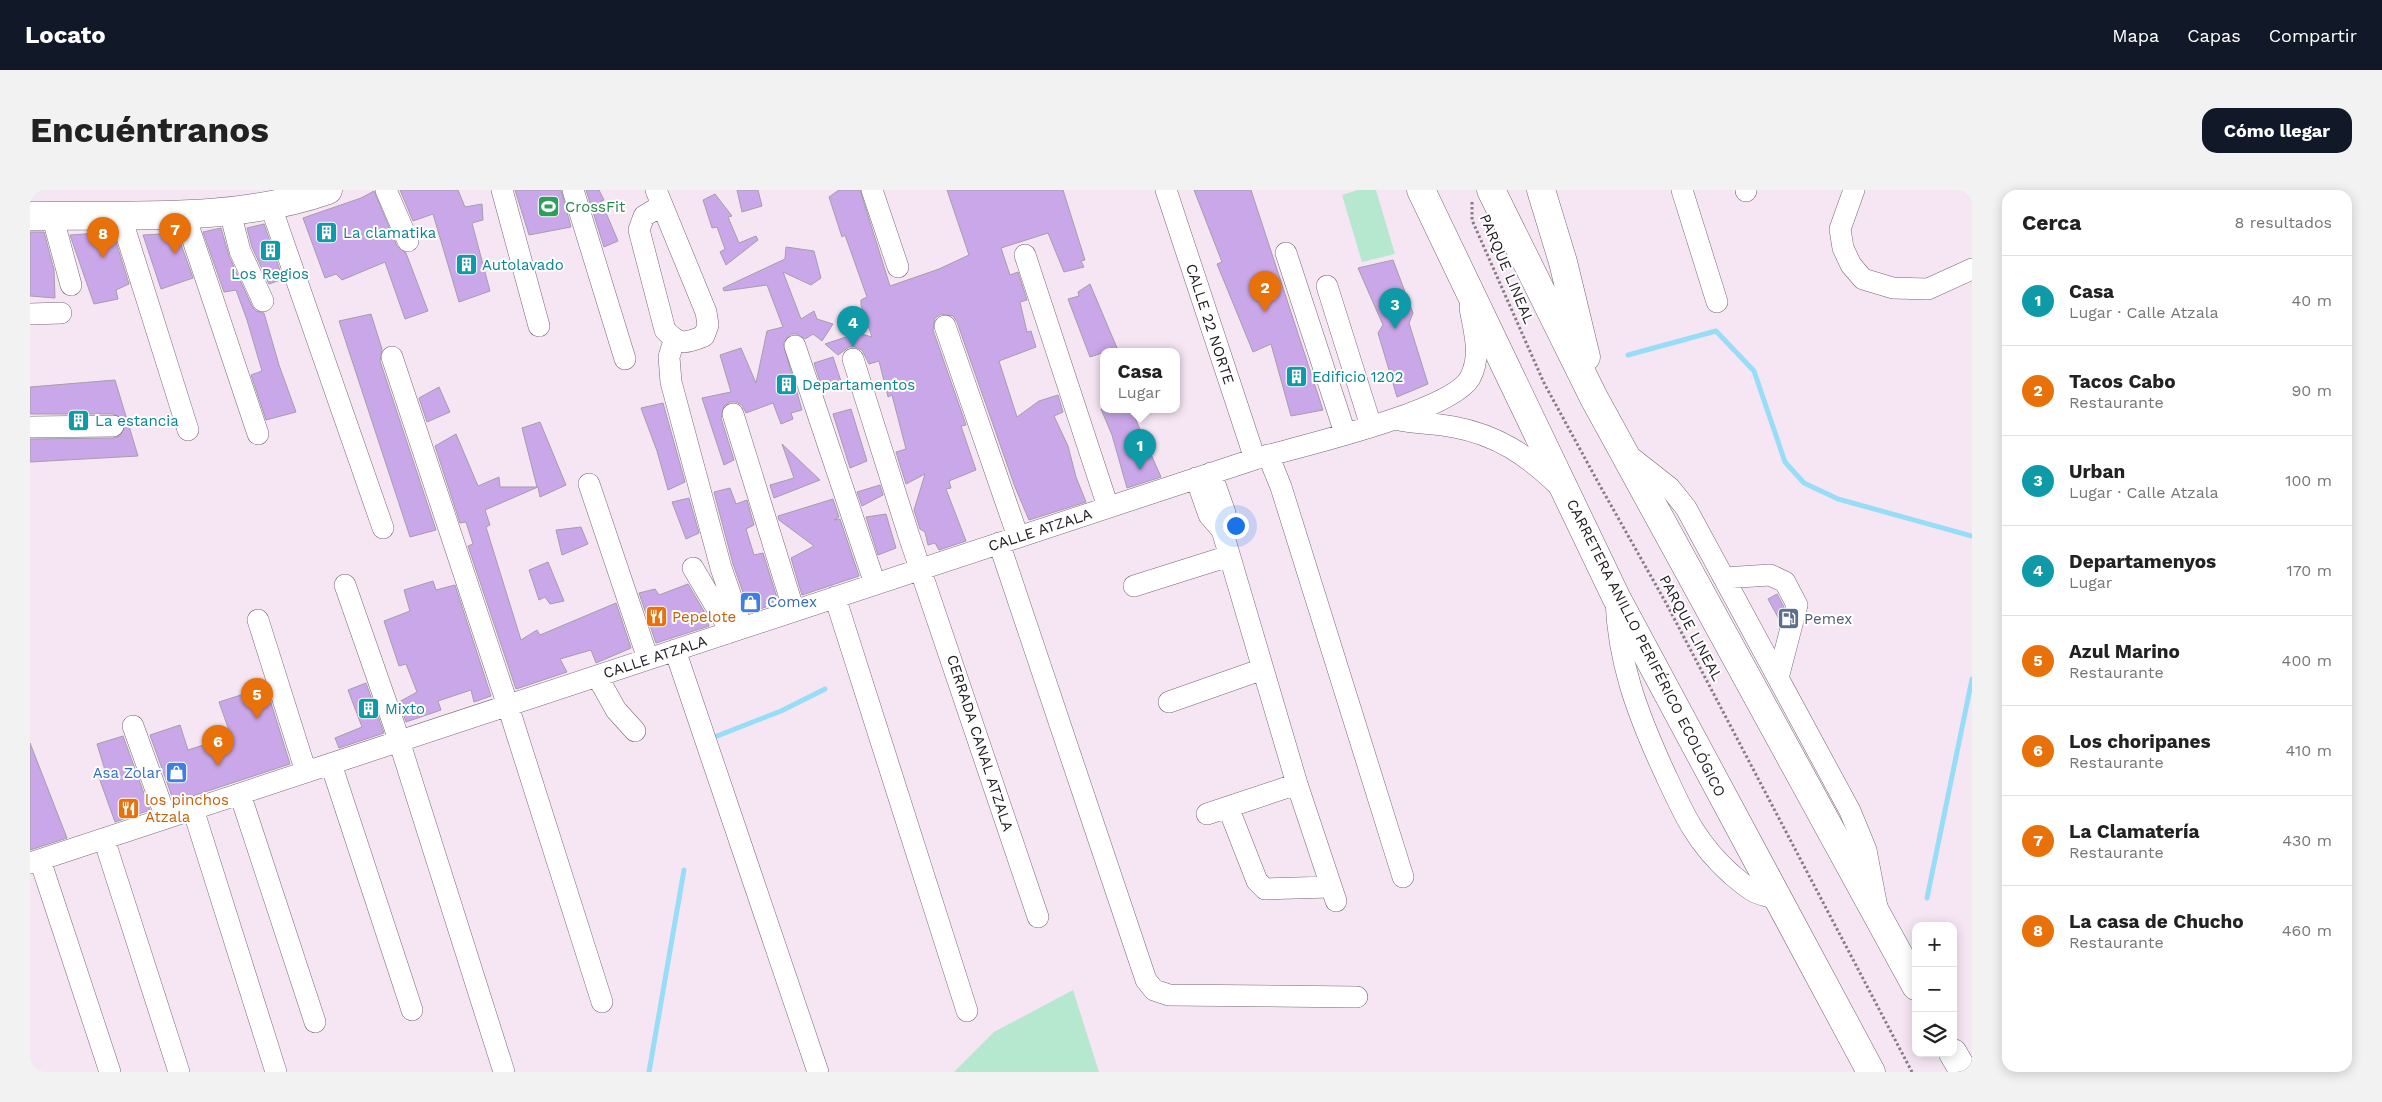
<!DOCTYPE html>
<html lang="es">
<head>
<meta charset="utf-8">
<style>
	body { margin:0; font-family:"Work Sans",sans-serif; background:#f2f2f2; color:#222 }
	.controls { position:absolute; right:15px; bottom:15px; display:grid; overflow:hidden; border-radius:10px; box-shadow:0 2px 12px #0003 }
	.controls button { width:45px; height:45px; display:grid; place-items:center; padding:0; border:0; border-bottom:1px solid #e0e0e0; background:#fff; color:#222; font:25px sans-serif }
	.you { position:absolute; left:1205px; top:335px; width:18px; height:18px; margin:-12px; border:4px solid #fff; border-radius:50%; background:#1a73e8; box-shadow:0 0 0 8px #1a73e833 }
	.badge { display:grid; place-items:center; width:32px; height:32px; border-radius:50%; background:#111827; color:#fff; font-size:16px; font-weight:700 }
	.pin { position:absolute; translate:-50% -41px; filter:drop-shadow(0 1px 2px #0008) }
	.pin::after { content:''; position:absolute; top:26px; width:18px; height:15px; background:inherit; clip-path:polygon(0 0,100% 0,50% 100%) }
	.popup { position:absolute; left:1070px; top:158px; width:80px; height:65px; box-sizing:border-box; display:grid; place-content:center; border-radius:10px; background:#fff; filter:drop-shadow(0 1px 4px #0005); font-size:16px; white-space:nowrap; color:#767676 }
	.popup b { font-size:19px; color:#222 }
	.popup::after { content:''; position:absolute; left:50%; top:100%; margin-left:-10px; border:10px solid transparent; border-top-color:#fff }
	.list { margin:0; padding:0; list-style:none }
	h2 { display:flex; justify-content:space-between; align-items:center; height:65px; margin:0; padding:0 20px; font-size:21px }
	h2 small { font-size:16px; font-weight:400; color:#767676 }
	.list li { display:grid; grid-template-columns:32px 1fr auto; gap:15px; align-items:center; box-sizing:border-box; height:90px; padding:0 20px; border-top:1px solid #e0e0e0 }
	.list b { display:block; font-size:19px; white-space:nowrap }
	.list p { margin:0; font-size:16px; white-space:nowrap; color:#767676 }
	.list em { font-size:16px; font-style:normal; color:#767676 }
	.icon { flex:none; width:28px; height:28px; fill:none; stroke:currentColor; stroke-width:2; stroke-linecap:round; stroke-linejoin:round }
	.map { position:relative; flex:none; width:1942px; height:882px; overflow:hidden; border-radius:15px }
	header { display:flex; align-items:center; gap:30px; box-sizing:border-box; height:70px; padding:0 25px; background:#111827; color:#fff }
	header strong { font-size:24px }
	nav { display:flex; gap:28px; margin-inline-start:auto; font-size:18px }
	.intro { display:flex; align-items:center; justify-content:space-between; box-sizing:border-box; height:120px; padding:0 30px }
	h1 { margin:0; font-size:35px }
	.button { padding:12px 22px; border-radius:15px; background:#111827; color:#fff; font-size:18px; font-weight:700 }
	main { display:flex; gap:30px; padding:0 30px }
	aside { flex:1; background:#fff; border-radius:15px; box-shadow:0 2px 12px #0003 }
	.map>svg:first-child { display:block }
	.green { fill:#b6e7cf }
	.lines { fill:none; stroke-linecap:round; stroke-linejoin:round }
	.stream { stroke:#98ddf7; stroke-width:5 }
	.building { fill:#caa7e8; stroke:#a59dac }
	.minor-casing { stroke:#756874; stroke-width:22 }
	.major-casing { stroke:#756874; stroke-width:29 }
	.highway-casing { stroke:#756874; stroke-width:29 }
	.path { stroke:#867c85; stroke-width:3; stroke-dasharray:2.5 2.5; stroke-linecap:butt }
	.minor { stroke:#fff; stroke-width:21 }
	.major { stroke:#fff; stroke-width:28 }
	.highway { stroke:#fff; stroke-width:28 }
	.labels { text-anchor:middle; stroke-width:4; stroke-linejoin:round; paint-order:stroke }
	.leisure-label { font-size:15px; fill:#27864d; stroke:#fff; text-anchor:start }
	.culture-label { font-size:15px; fill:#0d838f; stroke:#fff; text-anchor:start }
	.street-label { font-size:15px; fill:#1e191e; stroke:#fff }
	.shop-label { font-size:15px; fill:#366cbe; stroke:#fff; text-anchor:start }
	.food-label { font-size:15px; fill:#c56008; stroke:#fff; text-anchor:start }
	.service-label { font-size:15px; fill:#4e5e75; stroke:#fff; text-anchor:start }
</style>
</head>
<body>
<header>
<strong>Locato</strong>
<nav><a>Mapa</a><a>Capas</a><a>Compartir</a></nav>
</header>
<div class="intro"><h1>Encuéntranos</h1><a class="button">Cómo llegar</a></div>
<main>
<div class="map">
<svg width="1942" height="882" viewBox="0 0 1942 882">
	<rect width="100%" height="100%" fill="#f6e6f4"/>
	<path class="green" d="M1328 0H1346L1365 64 1332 72 1312 5Z
		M1043 800 1069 882H924L964 842Z"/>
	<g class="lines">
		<path class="stream" d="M1598 165 1686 141 1724 181 1755 272 1774 293 1808 309 1942 346
			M682 548 751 521 795 499
			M1897 708 1942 489
			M619 882 654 680"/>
	</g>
	<path class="building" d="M370 0H428L435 17 452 14 453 30 442 33 460 101 429 112 403 24 383 31Z
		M485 0H531L541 37 499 45Z
		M556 0H569L574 10 571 11 588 51 574 57Z
		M707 0H728L732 16 712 22Z
		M809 0H830L860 96 909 79 939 65 917 0H1033L1055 70 1051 71 1054 77 1034 82 1018 43 971 58 980 85 988 82 997 110 990 112 997 142 1001 141 1006 157 969 171 987 227 1009 211 1028 205 1033 222 1024 226 1038 256 1046 287 1056 312 999 330 985 297 927 132 923 126 911 124 905 128 903 140 936 235 931 236 946 280 919 291 921 298 916 299 936 351 909 360 905 353 898 355 895 342 890 339 884 320 895 284 876 294 866 262 876 259 862 205 858 207 849 171 839 174 832 160 825 157H819L808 165 795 154 828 143 842 147 831 115V110L837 107 815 45 812 47 799 7Z
		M1164 0H1221L1293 220 1261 226 1241 154 1223 162 1187 74 1192 72Z
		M344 1 367 56 376 63 398 121 375 129 355 72 312 90 306 84 295 88 273 28 331 8Z
		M685 4 702 26 698 27 709 53 726 46 728 50 696 75 690 62 695 59 687 37 682 38 673 10Z
		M234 34 253 89 239 94 222 57 217 38Z
		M191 38 199 66 222 116 226 121 234 123 249 175 266 222 236 230 221 185 232 181 217 130 206 100 194 102 173 42Z
		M0 42H14L24 80 25 108 0 106Z
		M83 42 99 94 86 100 88 109 64 114 40 45Z
		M147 43 163 88 131 99 113 45Z
		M756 57 784 61 791 88 781 95 753 82 771 129 784 121 787 129 803 134 792 151 783 144 775 149 767 144H761L753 153 772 220 761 223 763 229 751 234 743 213 716 223 712 215 706 212H700L694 216 691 228 704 270 694 275 672 208 701 202 690 165 711 158 726 193 737 141 753 137 737 95 694 101 693 98 755 69Z
		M1363 70 1383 123 1379 133 1398 194 1367 207 1348 143 1353 135 1328 78Z
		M1060 94 1087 158 1060 167 1038 109 1049 106 1048 102Z
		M341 124 352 159 350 171 406 340 380 347 309 131Z
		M803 167 811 191 792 198 784 173Z
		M85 190 108 266 0 272V249L83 248 90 246 95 236 93 229 83 224H0V197Z
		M409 197 420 222 397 232 389 208Z
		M633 213 655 292 638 300 627 261 611 218Z
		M821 219 837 271 820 278 803 224Z
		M1071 219H1101L1131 287 1097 298 1082 245Z
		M510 232 536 295 510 307 508 297 455 320 460 335 456 337 491 450 507 440 510 445 586 413 601 458 566 473 561 460 530 469 537 482 486 499 438 356 443 354 436 332 430 333 405 256 426 244 448 296 469 287 470 297H507L492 238Z
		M752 254 790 290 744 308 740 295 764 288Z
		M850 295 853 305 832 316 827 302Z
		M700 298 706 314 717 310 724 335 716 339 724 365 733 363 748 411 734 414 736 417 720 422 703 374 684 302Z
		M659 308 669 343 656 349 642 312Z
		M803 309 809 327 804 330 810 329 829 386 772 405 761 368 784 356 749 330 748 326Z
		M856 324 866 358 848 365 836 327Z
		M551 337 558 354 532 365 526 340Z
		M518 372 534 411 520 414 515 407 509 410 499 380Z
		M403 391 406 400 425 395 461 506 444 512 441 500 408 511 411 520 376 532 369 512 387 502 376 474 369 476 354 431 380 421 374 400Z
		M658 394 675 423 679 436 626 453 609 403 625 399 629 405Z
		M1747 404 1754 417 1750 431 1738 409Z
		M336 493 354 543 309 558 305 548 332 537 318 500Z
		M236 497 260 574 144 612 120 545 150 535 158 560 201 546 189 512Z
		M93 546 120 620 85 632 67 582 75 580 67 554Z
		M0 553 37 648 0 660Z"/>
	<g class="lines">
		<defs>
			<path id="minor" d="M356 0 378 51
				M472 0 509 136
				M543 0 595 169
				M626 0 676 122 678 135 674 146C655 154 649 155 635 140L609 40 614 26 631 16
				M842 0 868 77
				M1136 0 1225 269
				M1652 0 1687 112
				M1716 0V1
				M1824 0 1810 39 1813 58 1821 75 1833 89 1863 98 1898 99 1942 79
				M240 14 353 338
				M200 22 210 61 233 111
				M154 23 228 244
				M90 24 158 240
				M22 25 41 95
				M1256 63 1315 243
				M995 65 1078 317
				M1297 96 1341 236
				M0 124 31 123
				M915 136 988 347
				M644 150 639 167 641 192 691 378 712 438
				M765 156 845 394
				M362 167 478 516 572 812
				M823 169 879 346 1008 727
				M703 224 764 421
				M1366 229C1386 234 1405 233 1424 237 1467 245 1497 265 1528 295
				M0 237 83 236
				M1238 265 1251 297 1373 687
				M1598 265 1640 298 1656 318 1820 621 1836 660 1847 717
				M1181 283 1195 323 1192 340
				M1166 288 1179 325 1192 340 1267 594 1306 711
				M559 294 618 469
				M969 353 1116 790 1124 800 1139 805 1327 807
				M663 378 695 432 698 443
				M1694 388 1740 385 1755 392 1767 415 1748 488
				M315 395 364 535 474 882
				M1104 396 1199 366
				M805 407 937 821
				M1586 410C1588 471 1607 522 1632 577 1652 620 1664 651 1701 684 1708 690 1717 698 1725 702 1732 705 1740 707 1747 709
				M228 430 276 582
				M645 460 788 882
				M567 486 586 520 605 541
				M1139 512 1233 479
				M103 536 136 628
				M301 574 382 820
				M210 604 285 832
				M1198 617 1227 691 1235 699 1300 697
				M163 619 246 882
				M1177 624 1267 594
				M74 649 149 882
				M10 670 80 882
				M0 673 1225 269C1267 257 1421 222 1440 188 1452 165 1444 141 1440 118"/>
			<path id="major" d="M0 26C98 24 205 33 298 0"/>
			<path id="highway" d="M1391 0 1586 407 1841 882
				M1461 0 1564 208 1886 796
				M1511 0 1533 72 1556 167
				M1923 863 1934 882"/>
		</defs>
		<use href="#minor" class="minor-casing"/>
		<use href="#major" class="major-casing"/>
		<use href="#highway" class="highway-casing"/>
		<path class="path" d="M1442 12V30L1514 193 1569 294 1636 413 1882 882"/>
		<use href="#minor" class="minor"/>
		<use href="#major" class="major"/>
		<use href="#highway" class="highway"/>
	</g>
	<defs>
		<symbol id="stadium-square" viewBox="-11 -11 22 22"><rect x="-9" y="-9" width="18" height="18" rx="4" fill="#2e9e5b" stroke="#fff"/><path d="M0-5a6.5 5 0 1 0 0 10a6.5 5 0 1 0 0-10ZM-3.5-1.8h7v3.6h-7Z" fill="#fff"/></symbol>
		<symbol id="building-square" viewBox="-11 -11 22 22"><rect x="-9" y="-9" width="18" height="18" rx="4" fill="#0f9aa8" stroke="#fff"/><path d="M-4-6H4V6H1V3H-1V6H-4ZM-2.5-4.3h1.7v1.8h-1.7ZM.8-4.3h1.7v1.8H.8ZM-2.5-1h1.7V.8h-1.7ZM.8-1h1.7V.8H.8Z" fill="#fff"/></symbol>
		<symbol id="shop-square" viewBox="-11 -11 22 22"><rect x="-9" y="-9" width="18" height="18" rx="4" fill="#3f7fe0" stroke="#fff"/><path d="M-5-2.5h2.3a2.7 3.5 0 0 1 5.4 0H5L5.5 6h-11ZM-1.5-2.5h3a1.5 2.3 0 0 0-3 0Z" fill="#fff"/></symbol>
		<symbol id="restaurant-square" viewBox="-11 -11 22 22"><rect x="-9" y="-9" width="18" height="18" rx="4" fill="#e8710a" stroke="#fff"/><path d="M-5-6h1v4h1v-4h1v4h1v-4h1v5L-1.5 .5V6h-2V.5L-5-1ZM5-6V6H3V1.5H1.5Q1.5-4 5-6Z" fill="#fff"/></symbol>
		<symbol id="fuel-square" viewBox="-11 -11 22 22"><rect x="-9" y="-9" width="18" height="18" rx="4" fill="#5c6f8a" stroke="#fff"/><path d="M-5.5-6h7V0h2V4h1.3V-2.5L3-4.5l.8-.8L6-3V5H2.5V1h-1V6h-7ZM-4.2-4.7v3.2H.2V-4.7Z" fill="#fff"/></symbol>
	</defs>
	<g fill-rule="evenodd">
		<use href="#stadium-square" x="506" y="4" width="25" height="25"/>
		<use href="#building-square" x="284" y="30" width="25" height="25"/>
		<use href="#building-square" x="228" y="48" width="25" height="25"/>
		<use href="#building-square" x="424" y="62" width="25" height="25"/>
		<use href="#building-square" x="1254" y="174" width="25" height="25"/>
		<use href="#building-square" x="744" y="182" width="25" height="25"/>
		<use href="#building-square" x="36" y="218" width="25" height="25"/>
		<use href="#shop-square" x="708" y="400" width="25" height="25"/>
		<use href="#restaurant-square" x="614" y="414" width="25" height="25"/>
		<use href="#fuel-square" x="1746" y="416" width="25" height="25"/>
		<use href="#building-square" x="326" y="506" width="25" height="25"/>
		<use href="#shop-square" x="134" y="570" width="25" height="25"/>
		<use href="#restaurant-square" x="86" y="606" width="25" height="25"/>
	</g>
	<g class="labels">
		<g class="leisure-label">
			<text x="535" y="22">CrossFit</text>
		</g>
		<g class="culture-label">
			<text x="313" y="48">La clamatika</text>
			<text x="452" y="80">Autolavado</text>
			<text x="240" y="89" text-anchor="middle">Los Regios</text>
			<text x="1282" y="192">Edificio 1202</text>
			<text x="772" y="200">Departamentos</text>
			<text x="65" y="236">La estancia</text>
			<text x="355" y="524">Mixto</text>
		</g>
		<g class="street-label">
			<text transform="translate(1477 79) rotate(67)" y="5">PARQUE LINEAL</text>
			<text transform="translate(1180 134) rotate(72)" y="5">CALLE 22 NORTE</text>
			<text transform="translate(1010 340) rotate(-18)" y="5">CALLE ATZALA</text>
			<text transform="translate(1661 438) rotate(62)" y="5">PARQUE LINEAL</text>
			<text transform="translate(1616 458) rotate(63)" y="5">CARRETERA ANILLO PERIFÉRICO ECOLÓGICO</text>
			<text transform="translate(625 467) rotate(-18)" y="5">CALLE ATZALA</text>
			<text transform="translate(950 553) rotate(72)" y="5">CERRADA CANAL ATZALA</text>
		</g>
		<g class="shop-label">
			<text x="737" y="417">Comex</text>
			<text x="131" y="588" text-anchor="end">Asa Zolar</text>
		</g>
		<g class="food-label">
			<text x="642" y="432">Pepelote</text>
			<text x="115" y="615">los pinchos<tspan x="115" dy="17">Atzala</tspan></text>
		</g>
		<g class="service-label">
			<text x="1774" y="434">Pemex</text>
		</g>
	</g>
</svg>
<div class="controls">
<button>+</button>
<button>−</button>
<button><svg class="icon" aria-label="layers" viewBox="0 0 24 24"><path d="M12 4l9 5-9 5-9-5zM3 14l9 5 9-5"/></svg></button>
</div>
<div class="you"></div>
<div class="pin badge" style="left:1110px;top:280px;background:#0f9aa8">1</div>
<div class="popup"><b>Casa</b>Lugar</div>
<div class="pin badge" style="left:1235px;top:122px;background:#e8710a">2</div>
<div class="pin badge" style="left:1365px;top:139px;background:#0f9aa8">3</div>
<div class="pin badge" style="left:823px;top:157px;background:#0f9aa8">4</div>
<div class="pin badge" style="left:227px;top:529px;background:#e8710a">5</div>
<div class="pin badge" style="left:188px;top:576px;background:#e8710a">6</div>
<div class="pin badge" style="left:145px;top:64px;background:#e8710a">7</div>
<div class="pin badge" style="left:73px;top:68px;background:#e8710a">8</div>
</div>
<aside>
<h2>Cerca<small>8 resultados</small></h2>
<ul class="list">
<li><span class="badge" style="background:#0f9aa8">1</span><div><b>Casa</b><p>Lugar · Calle Atzala</p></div><em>40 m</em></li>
<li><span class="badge" style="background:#e8710a">2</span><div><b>Tacos Cabo</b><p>Restaurante</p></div><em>90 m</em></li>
<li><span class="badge" style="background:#0f9aa8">3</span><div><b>Urban</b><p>Lugar · Calle Atzala</p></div><em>100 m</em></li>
<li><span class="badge" style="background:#0f9aa8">4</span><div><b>Departamenyos</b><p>Lugar</p></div><em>170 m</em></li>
<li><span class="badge" style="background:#e8710a">5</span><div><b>Azul Marino</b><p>Restaurante</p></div><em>400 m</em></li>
<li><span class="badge" style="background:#e8710a">6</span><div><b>Los choripanes</b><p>Restaurante</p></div><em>410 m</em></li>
<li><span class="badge" style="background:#e8710a">7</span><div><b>La Clamatería</b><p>Restaurante</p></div><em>430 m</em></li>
<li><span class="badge" style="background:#e8710a">8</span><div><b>La casa de Chucho</b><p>Restaurante</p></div><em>460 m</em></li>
</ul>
</aside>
</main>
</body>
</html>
